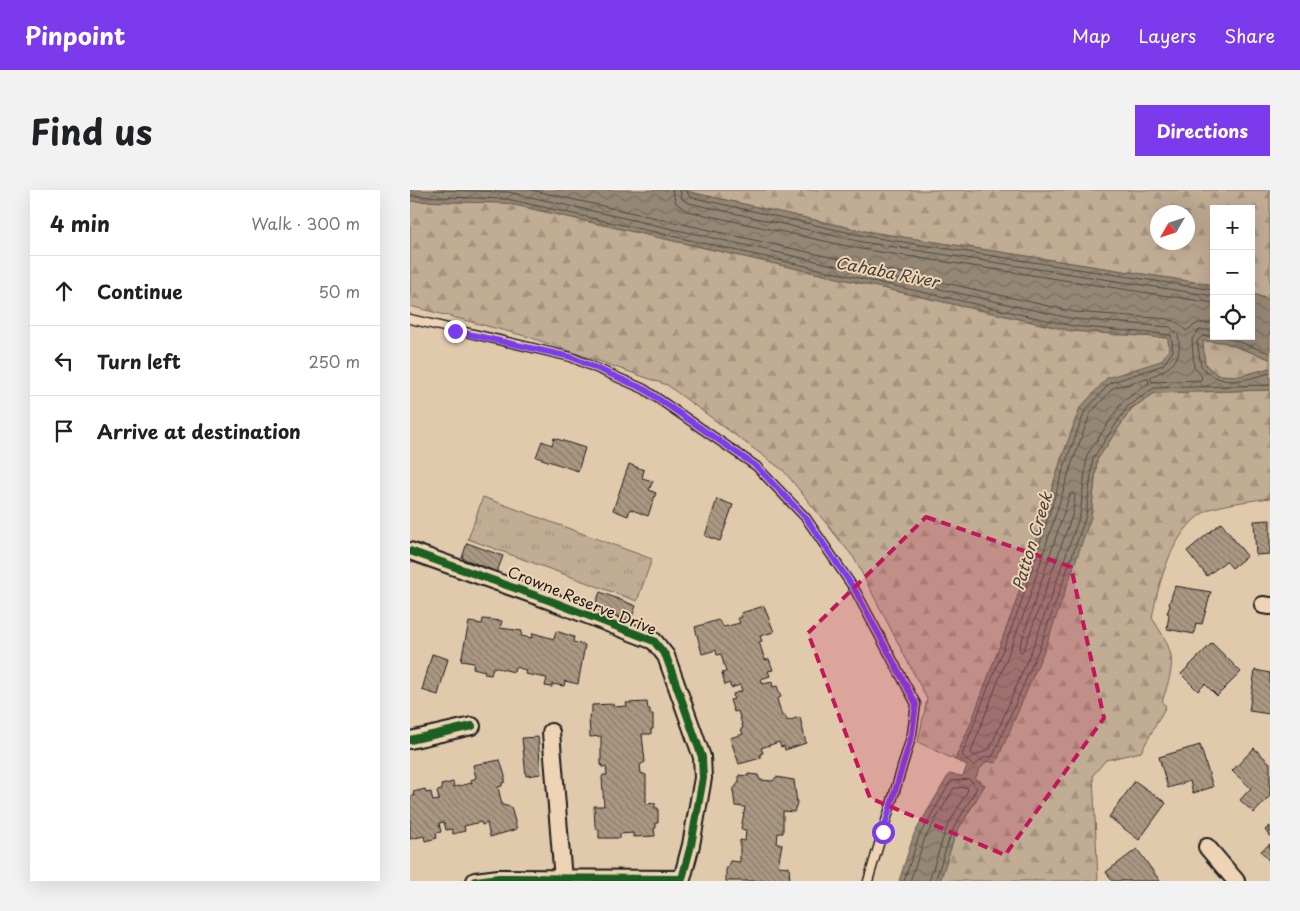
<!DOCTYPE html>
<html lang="en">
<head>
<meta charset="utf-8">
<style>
	body { margin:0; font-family:"Playpen Sans",sans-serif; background:#f2f2f2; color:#202124 }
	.controls { position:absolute; right:15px; top:15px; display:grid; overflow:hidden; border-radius:0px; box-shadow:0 5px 20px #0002 }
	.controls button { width:45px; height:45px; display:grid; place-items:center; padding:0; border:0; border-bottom:1px solid #e0e0e0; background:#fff; color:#202124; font:25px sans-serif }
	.compass { position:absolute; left:740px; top:15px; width:45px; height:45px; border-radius:50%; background:#fff; box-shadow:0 5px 20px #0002; rotate:231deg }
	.stop { position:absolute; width:15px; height:15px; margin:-11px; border:4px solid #7c3aed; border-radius:50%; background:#fff }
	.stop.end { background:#7c3aed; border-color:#fff; box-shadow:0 1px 5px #0008 }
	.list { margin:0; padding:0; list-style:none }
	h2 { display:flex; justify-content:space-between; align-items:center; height:65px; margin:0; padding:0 20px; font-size:21px }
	h2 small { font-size:16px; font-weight:400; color:#757577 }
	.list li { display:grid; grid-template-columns:32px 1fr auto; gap:15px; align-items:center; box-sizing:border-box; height:70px; padding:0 20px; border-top:1px solid #e0e0e0 }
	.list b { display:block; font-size:19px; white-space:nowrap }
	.list em { font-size:16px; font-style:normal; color:#757577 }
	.icon { flex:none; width:28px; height:28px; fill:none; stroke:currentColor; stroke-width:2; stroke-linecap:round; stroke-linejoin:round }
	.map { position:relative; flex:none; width:860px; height:691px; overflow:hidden; border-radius:0px }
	header { display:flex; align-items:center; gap:30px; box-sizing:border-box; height:70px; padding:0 25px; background:#7c3aed; color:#fff }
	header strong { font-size:24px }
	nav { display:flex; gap:28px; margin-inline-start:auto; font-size:18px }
	.intro { display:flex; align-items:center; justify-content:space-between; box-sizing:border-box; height:120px; padding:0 30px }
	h1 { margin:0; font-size:35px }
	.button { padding:12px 22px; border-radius:0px; background:#7c3aed; color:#fff; font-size:18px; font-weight:700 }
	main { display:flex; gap:30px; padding:0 30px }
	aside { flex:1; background:#fff; border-radius:0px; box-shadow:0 5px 20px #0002 }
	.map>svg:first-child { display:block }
	.forest { fill:url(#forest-firs); stroke:#6e6458; fill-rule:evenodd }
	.park { fill:url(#park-tufts); stroke:#6e6458 }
	.water { fill:url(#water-waves); stroke:#655c51 }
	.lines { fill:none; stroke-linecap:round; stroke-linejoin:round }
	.shore { stroke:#4c473f; stroke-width:1 }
	.building { fill:url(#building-back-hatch); stroke:#1c1c1c }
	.lane-casing { stroke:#1c1c1c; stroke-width:11 }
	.street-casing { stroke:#1c1c1c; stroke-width:20 }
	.lane { stroke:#eed4b5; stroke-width:8 }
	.street { stroke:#eed4b5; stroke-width:16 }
	.cycleway-casing { stroke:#eed4b5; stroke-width:11 }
	.cycleway { stroke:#1b5e20; stroke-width:8 }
	.route { stroke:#7c3aed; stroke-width:6 }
	.marked { fill:#c2185b; fill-opacity:0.2; stroke:#c2185b; stroke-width:4; stroke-dasharray:10 6; stroke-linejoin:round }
	.labels { text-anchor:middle; stroke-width:4; stroke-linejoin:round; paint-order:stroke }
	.street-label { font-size:15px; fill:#1c1c1c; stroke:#eed4b5 }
	.water-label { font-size:16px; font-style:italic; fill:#46413b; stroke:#eed4b5 }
</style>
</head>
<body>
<header>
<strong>Pinpoint</strong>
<nav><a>Map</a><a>Layers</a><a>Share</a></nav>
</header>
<div class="intro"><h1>Find us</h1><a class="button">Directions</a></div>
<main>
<aside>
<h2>4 min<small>Walk · 300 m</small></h2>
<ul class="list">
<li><svg class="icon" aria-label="ahead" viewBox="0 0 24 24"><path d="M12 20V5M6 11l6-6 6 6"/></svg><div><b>Continue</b></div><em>50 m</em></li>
<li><svg class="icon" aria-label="left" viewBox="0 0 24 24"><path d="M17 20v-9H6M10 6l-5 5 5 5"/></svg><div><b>Turn left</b></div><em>250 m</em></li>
<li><svg class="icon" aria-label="arrive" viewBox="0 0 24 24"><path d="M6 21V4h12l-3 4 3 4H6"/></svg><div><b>Arrive at destination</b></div></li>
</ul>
</aside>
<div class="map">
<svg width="860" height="691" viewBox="0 0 860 691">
	<defs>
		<pattern id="forest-firs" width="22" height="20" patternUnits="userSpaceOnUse" patternTransform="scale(1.25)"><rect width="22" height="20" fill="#c1ac94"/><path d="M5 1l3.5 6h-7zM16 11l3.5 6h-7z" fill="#a5937f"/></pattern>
		<pattern id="park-tufts" width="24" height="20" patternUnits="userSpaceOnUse" patternTransform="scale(1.25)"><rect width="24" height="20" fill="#c1ac94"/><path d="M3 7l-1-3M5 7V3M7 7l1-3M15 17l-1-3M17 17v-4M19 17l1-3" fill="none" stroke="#a5937f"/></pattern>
		<pattern id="water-waves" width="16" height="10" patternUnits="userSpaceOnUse" patternTransform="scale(1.25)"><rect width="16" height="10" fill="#958774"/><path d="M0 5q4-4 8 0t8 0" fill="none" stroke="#796e5e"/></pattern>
		<pattern id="building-back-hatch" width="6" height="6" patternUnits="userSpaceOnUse" patternTransform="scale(1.25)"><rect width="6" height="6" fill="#ab9883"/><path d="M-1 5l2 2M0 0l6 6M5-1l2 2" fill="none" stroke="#8a7b6a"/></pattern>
	</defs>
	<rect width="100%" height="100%" fill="#e1c9ac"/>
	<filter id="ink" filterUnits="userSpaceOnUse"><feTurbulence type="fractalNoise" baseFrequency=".02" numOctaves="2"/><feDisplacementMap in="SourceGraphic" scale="10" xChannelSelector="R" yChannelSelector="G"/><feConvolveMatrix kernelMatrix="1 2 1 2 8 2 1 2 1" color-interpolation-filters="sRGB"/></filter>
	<g filter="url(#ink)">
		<path class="forest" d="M271 0H860V110L841 103V19H804V95L454 41ZM748 22H778V52H748Z
			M0 11 96 13 662 141 758 148 759 160 751 171 733 178 670 218 650 273 605 415 561 533 545 570 508 552 517 509 444 368 374 281 257 195 119 147 0 116Z
			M792 151 813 152 860 169V178L830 186 806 185 795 174Z
			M860 200V308C846 310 806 315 796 321 762 341 749 391 742 428 766 465 766 470 752 512L756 516 731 562 696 570 683 585 688 691H530L546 643 575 595 565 589 569 580 577 571 586 573 681 327 687 270 722 218 744 203Z"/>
		<path class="park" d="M73 307 242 369 227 411 58 349Z"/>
		<path class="water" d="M0 0H271L454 41 804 95V146H841V103L860 110V169L813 152 793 151 795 174 807 185 830 186 860 178V200L745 203 722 218 687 270 681 327 636 456 586 573 577 571 569 580 565 589 575 595 546 643 530 691H489L504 644 539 584 553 586 557 575 545 570 561 533 605 415 650 273 670 218 697 188 751 171 759 160 758 148 662 141 96 13 0 11Z"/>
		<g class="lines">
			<path class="shore" d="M24 0 98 2 664 129 760 137 768 145C773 171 761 178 740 187L742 192 791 190 792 187 784 177 782 149 789 140H804
				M121 0 665 122 759 129 768 133 776 141 788 133H804
				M262 0 266 13 277 21 451 59 804 113
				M270 0 272 9 279 13 452 52 804 106
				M276 0 280 7 454 46 804 100
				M0 6 97 9 663 136 761 145 763 161 753 175 700 193 675 221 655 274 610 416 552 565 563 576 575 567 583 566 631 454 676 326 683 268 718 216 744 198 860 195
				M860 163 815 147 793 146 787 151 791 176C811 199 834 190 860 183
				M738 189 739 193 713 211 677 265 670 325 625 452 580 559 564 566 561 562 616 418 661 276 680 224 703 198Z
				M663 303 665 305 663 323 618 449 613 461 611 462 609 459 660 304Z
				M494 691 509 646 541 591 559 589 567 598 542 641 525 691
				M500 691 515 648 544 598 557 597 558 600 536 639 519 691"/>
		</g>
		<path class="building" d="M144 248 175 258 168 281 126 267 132 251 142 255Z
			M219 274 234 280 232 288 243 291 239 300 246 303 238 326 220 319 218 326 203 320Z
			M307 309 323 315 310 351 295 346Z
			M860 330V364L846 365 844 331Z
			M811 333 837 366 822 378 816 371 797 386 777 361Z
			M57 353 93 366 87 382 52 368Z
			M765 396 801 402 792 434 786 433 784 444 757 439 759 424 757 423 760 416 759 414Z
			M190 402 226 416 220 432 184 418Z
			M354 416 364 442 350 446 352 451 349 452 355 470 359 469 363 480 358 481 360 486 351 489 353 494 362 492 363 497 367 496 371 507 367 509 372 526 375 525 377 531 390 527 396 553 375 560 374 556 371 557 369 552 351 558 353 563 350 564 351 568 329 574 320 548 333 544 331 539 333 538 328 521 324 522 320 510 324 509 323 504 332 501 330 495 321 498 319 493 315 495 312 483 316 482 311 464 307 465 306 460 292 464 285 437 308 430 314 437 330 433 328 428 332 427 331 423Z
			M73 429 92 431 90 438 112 441 111 446 122 448 123 443 144 449 146 441 164 447 163 452 175 455 168 494 155 491 154 496 142 494V497L135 496 137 488 115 484 116 480 105 477 104 482 83 477 81 485 74 484 75 481 63 478 64 473 51 471 59 432 72 434Z
			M802 453 831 482 807 506 795 494 788 501 771 484Z
			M22 464 38 469 28 505 12 500Z
			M845 480 860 483V524L839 521Z
			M237 512 238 519H240V524H243V539H241V544H232L235 572 230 575 231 583 236 585V614L245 613V618H248V633H246V638H244L245 646 223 647V643L210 644V648H189V641L185 636 184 616H194L192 588 193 585H197L196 577H192L191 574V546L180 547 179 526 182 521V515L203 514 204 517 217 516 216 513Z
			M128 547 131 584 116 586 112 548Z
			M790 555 803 597 783 603 780 591 758 598 749 567Z
			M844 558 860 573V606L844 623 830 610 841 598 822 581Z
			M90 570 95 586V592L92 593V596L88 597 92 615 101 617 107 639 80 647 77 633 72 635 71 632 54 636 55 641 43 644 42 639 36 640 34 632 29 633 31 642 26 643 27 648 15 651 14 646 0 649V607L4 606 3 602 15 599 16 603 21 602 23 611 29 610 27 601 32 600 31 595 43 592 44 597 62 593 61 590 66 588 63 575Z
			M338 584 348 585 350 590 363 591 366 587 384 590 387 613 384 622 373 621V643H368L367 654H372L368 676 379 677 380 691H316V680L320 671 330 672V650L335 651 336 640 331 639 335 617 325 616 323 600 329 592V585L338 586Z
			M725 591 756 613 729 650 699 627Z
			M860 636V647L855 640Z
			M860 654V672L851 661Z
			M727 659 750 691H702L696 682Z"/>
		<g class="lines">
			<defs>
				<path id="lane" d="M0 129 161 167 234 199 346 276 396 328 445 400 506 514 502 544 458 691"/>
				<path id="street" d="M0 361 141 411 244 451 256 466 292 567 293 588 281 655 272 689 89 688 65 691
					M853 415 860 416
					M141 542 153 690
					M0 550 62 536
					M797 657 826 691"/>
			</defs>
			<use href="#lane" class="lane-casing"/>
			<use href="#street" class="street-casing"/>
			<use href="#lane" class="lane"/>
			<use href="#street" class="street"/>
			<defs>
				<path id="cycleway" d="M0 361 141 411 244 451 256 466 292 567 293 588 281 655 272 689 89 688 65 691
					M0 550 62 536"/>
			</defs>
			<use href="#cycleway" class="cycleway-casing"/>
			<use href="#cycleway" class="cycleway"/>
		</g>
	</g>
	<g class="lines" filter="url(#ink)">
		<path class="route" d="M45 141 161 167 234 199 346 276 396 328 445 400 506 514 502 544 473 642"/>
	</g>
	<path class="marked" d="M516 327 661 377 694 528 595 665 460 608 398 443Z"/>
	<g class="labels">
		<g class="street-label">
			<text transform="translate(172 411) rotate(22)" y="5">Crowne Reserve Drive</text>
		</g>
		<g class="water-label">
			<text transform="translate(477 82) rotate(11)" y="6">Cahaba River</text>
			<text transform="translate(622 351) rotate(-73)" y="6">Patton Creek</text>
		</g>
	</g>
</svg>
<div class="controls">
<button>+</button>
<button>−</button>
<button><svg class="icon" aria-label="locate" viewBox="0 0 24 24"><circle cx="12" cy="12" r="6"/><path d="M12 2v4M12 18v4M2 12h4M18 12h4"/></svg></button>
</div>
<svg class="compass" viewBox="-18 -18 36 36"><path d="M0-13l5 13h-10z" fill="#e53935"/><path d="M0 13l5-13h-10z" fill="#757577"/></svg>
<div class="stop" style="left:473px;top:642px"></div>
<div class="stop end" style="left:45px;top:141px"></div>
</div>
</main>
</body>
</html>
